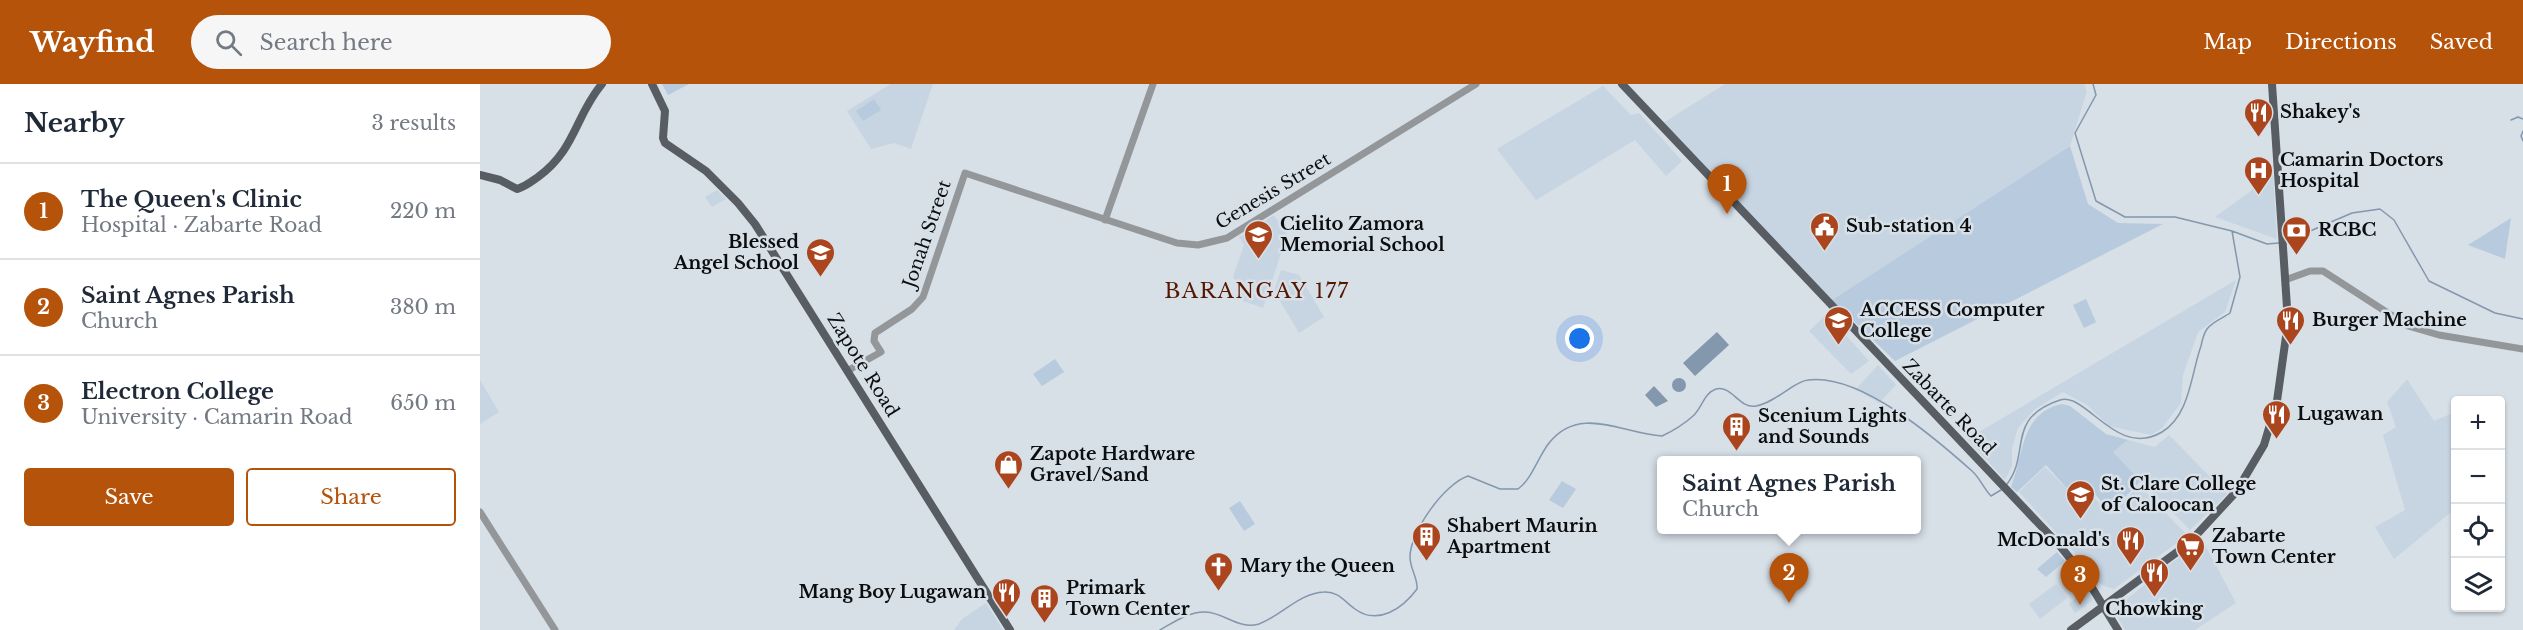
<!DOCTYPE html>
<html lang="en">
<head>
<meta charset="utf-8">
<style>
	body { margin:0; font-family:"Libre Baskerville",serif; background:#f6f6f7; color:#1f2937 }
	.controls { position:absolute; right:18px; bottom:18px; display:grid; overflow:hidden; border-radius:6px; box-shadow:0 2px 4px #0004 }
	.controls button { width:54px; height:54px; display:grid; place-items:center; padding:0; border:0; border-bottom:2px solid #e0e1e3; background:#fff; color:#1f2937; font:30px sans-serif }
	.you { position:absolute; left:1100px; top:255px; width:21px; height:21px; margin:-15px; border:4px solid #fff; border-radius:50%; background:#1a73e8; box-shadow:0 0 0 9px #1a73e833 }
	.badge { display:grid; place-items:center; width:39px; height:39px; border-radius:50%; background:#b45309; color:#fff; font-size:20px; font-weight:700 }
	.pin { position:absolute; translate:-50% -50px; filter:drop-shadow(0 2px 3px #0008) }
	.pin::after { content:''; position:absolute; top:32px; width:21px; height:18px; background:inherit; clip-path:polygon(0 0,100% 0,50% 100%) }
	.popup { position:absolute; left:1177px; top:372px; width:264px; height:78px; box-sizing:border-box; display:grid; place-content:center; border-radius:6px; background:#fff; filter:drop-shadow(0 2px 4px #0005); font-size:20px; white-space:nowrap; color:#747a83 }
	.popup b { font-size:22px; color:#1f2937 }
	.popup::after { content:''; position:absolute; left:50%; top:100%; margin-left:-12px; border:12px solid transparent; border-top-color:#fff }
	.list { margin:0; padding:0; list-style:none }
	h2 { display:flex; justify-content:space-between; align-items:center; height:78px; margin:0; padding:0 24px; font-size:26px }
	h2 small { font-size:20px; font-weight:400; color:#747a83 }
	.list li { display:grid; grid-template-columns:39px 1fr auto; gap:18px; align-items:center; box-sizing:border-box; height:96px; padding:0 24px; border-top:2px solid #e0e1e3 }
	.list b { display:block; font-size:22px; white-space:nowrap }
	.list p { margin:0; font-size:20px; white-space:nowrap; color:#747a83 }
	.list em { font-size:20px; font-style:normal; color:#747a83 }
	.actions { display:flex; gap:12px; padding:18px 24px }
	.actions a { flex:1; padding:14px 0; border:2px solid #b45309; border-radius:6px; text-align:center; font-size:21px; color:#b45309 }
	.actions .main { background:#b45309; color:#fff }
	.icon { flex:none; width:33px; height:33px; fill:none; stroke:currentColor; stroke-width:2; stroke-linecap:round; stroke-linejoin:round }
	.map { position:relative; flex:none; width:2043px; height:546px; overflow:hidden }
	header { display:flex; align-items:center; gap:36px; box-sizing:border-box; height:84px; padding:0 30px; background:#b45309; color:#fff }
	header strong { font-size:28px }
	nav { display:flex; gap:33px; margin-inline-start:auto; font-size:21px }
	.search { width:420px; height:54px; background:#f6f6f7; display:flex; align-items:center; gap:15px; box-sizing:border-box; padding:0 21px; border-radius:33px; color:#747a83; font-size:22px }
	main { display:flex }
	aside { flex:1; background:#fff }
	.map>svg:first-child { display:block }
	.built { fill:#c7d5e3 }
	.green { fill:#b8cadd }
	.water { fill:#8397ad }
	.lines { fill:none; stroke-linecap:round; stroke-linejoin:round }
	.stream { stroke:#8397ad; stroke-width:1.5 }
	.minor { stroke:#94979a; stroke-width:7 }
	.major { stroke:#575d63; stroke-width:8 }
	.labels { text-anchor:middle; stroke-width:5; stroke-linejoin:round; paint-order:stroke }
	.poi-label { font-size:18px; font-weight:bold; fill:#0b0e10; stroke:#d7dfe7; text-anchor:start }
	.street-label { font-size:18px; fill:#0b0e10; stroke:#d7dfe7 }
	.quarter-label { font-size:21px; letter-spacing:1.5px; fill:#561700; stroke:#d7dfe7 }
</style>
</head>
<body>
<header>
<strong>Wayfind</strong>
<div class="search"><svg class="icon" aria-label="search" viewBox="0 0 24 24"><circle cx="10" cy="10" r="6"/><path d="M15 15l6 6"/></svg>Search here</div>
<nav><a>Map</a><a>Directions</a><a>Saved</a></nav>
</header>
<main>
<aside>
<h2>Nearby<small>3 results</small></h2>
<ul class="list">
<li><span class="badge">1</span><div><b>The Queen's Clinic</b><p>Hospital · Zabarte Road</p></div><em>220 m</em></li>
<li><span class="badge">2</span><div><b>Saint Agnes Parish</b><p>Church</p></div><em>380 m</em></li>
<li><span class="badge">3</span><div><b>Electron College</b><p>University · Camarin Road</p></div><em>650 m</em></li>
</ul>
<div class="actions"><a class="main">Save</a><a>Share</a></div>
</aside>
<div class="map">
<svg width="2043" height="546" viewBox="0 0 2043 546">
	<rect width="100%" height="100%" fill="#d7dfe7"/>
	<path class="built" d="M411 0H453L431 65 414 59 391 65 367 27Z
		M1245 0H1604L1607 7 1590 62 1352 216 1183 39Z
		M1123 2 1151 31 1159 29 1202 77 1186 92 1155 56 1056 116 1017 65Z
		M1793 91 1797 155 1735 133Z
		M237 106 246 115 232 123 225 113Z
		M794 131 807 151 783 224 755 214 758 203 753 193 764 161 759 153Z
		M801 186 819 191 844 233 819 249 794 207Z
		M1756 196 1745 228 1718 248 1703 291 1701 319 1682 344 1671 351 1629 342 1607 321 1583 308 1554 326 1538 344 1532 364V382L1525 396 1487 355Z
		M1347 230 1389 277 1371 290 1329 247Z
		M1398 281 1416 301 1399 319 1376 305Z
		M1927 295 1954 337 1975 328V425L1914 475 1895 443 1925 426 1903 351 1916 343 1907 318Z
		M0 296 19 328 0 340Z
		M1689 351 1747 410 1710 446 1633 368 1648 356 1675 363Z
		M1565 383 1592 410 1602 401 1631 431 1659 401 1707 451 1634 505 1622 501 1614 496 1595 469 1539 408Z
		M1722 455 1756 519 1715 546H1645L1633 526Z
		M1576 500 1587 514 1560 535 1549 520Z
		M1606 507 1613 516 1595 529 1589 520Z
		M506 519 523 546H474L482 535Z"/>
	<path class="green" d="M182 0H209L188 11Z
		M394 15 401 26 383 37 376 27Z
		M1590 62 1608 120 1638 139 1683 140 1415 277 1352 216Z
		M2031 134 2025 175 1988 161Z
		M1606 215 1616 238 1604 244 1593 221Z
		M575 275 584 288 562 302 553 290Z
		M1582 320 1590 322 1626 350 1648 356 1633 368 1661 397 1630 428 1605 398 1591 409 1566 381 1537 408 1531 403C1544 371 1540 329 1582 320Z
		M1082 397 1096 405 1083 424 1069 416Z
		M760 417 775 440 764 447 749 424Z
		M1577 468 1585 477 1566 493 1557 485Z"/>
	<path class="water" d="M1237 248 1249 261 1215 292 1203 279Z
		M1192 301a7 7 0 1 1 14 0a7 7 0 1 1-14 0Z
		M1174 302 1188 317 1176 323 1165 311Z"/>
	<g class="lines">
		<path class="stream" d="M1613 0 1616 11 1595 49 1616 117 1645 133H1695L1752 147 1787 160 1799 159
			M2031 36 2038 33 2043 35
			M2043 47 2041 52 2043 57
			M1807 157 1872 129 1900 125 1914 136 1949 197 2015 229 2043 235
			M1527 400C1551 369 1525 334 1580 316 1607 308 1636 375 1682 348 1710 331 1711 290 1721 262 1722 257 1724 249 1727 245 1732 238 1743 234 1750 229L1760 193 1752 147
			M680 546C694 538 710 527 726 528 745 529 759 546 779 540 801 532 819 509 844 508 858 507 865 518 875 525 898 542 923 524 937 505 938 494 930 485 930 473 930 448 964 400 988 392L1020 405H1038C1052 395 1058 373 1069 359 1100 320 1143 350 1182 352 1193 347 1204 340 1213 332 1222 324 1224 309 1236 305 1252 301 1259 325 1276 322 1297 318 1314 297 1328 296 1380 289 1455 354 1492 387 1500 394 1504 405 1511 412L1521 406"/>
		<path class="minor" d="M625 136 673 0
			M1805 196 1830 187H1843L1928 242 1959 251 2043 265
			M367 287 401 268 394 257 395 249 432 225 443 213 485 89 697 159 718 161 747 154 996 0
			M0 428 75 546"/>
		<path class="major" d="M172 0 185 27 183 54 185 59 226 87 258 119 275 140 530 546
			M1142 0 1580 462 1606 494 1638 546
			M0 91 20 96 37 105C45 103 51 98 58 93 96 65 95 32 122 0
			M1591 546 1708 460 1756 408 1784 361 1797 317 1808 238 1792 0"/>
	</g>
	<defs>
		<symbol id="restaurant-pin" viewBox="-11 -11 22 30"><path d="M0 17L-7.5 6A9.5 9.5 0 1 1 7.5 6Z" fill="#ab451d" stroke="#d7dfe7"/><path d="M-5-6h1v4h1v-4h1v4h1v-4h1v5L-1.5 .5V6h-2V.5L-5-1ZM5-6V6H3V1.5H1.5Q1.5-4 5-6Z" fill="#fff"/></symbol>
		<symbol id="hospital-pin" viewBox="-11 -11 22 30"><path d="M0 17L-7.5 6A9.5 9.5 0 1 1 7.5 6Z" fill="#ab451d" stroke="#d7dfe7"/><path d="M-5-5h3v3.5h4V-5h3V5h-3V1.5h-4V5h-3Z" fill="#fff"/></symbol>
		<symbol id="civic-pin" viewBox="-11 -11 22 30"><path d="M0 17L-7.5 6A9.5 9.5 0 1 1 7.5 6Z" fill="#ab451d" stroke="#d7dfe7"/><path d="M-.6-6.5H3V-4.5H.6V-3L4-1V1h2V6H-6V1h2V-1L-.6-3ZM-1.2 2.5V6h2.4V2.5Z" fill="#fff"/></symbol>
		<symbol id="bank-pin" viewBox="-11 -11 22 30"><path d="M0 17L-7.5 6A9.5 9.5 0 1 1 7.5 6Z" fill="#ab451d" stroke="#d7dfe7"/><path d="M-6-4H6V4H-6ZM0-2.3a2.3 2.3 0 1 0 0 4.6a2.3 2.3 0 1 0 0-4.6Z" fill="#fff"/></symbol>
		<symbol id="school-pin" viewBox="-11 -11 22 30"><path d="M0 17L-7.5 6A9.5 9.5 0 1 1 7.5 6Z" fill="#ab451d" stroke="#d7dfe7"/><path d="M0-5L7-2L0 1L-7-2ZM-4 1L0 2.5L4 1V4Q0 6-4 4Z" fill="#fff"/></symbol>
		<symbol id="university-pin" viewBox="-11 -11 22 30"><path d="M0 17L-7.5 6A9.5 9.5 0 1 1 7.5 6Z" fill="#ab451d" stroke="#d7dfe7"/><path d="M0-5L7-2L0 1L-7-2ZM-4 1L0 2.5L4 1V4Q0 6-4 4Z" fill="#fff"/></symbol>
		<symbol id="building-pin" viewBox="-11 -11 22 30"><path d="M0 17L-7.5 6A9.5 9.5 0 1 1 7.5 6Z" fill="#ab451d" stroke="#d7dfe7"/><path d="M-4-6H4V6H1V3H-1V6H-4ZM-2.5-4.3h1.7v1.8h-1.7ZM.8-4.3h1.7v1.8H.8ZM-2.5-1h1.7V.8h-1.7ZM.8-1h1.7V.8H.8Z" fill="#fff"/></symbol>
		<symbol id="shop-pin" viewBox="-11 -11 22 30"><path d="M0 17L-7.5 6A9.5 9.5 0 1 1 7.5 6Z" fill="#ab451d" stroke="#d7dfe7"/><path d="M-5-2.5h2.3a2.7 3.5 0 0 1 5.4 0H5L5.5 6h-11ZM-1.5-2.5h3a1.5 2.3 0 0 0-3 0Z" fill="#fff"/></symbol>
		<symbol id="supermarket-pin" viewBox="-11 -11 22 30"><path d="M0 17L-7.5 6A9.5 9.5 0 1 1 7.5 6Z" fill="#ab451d" stroke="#d7dfe7"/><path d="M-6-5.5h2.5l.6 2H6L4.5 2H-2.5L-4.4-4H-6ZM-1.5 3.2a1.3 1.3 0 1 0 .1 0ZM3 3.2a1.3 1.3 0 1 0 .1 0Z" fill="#fff"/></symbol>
		<symbol id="church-pin" viewBox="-11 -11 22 30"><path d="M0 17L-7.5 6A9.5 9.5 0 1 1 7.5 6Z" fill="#ab451d" stroke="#d7dfe7"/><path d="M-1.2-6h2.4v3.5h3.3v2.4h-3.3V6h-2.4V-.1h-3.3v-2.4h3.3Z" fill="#fff"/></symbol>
	</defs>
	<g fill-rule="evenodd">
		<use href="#restaurant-pin" x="1762" y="12" width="33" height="45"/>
		<use href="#hospital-pin" x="1762" y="70" width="33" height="45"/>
		<use href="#civic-pin" x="1328" y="126" width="33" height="45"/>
		<use href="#bank-pin" x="1800" y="130" width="33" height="45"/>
		<use href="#school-pin" x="762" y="134" width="33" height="45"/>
		<use href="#school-pin" x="324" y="152" width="33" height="45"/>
		<use href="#university-pin" x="1342" y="220" width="33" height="45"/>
		<use href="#restaurant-pin" x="1794" y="220" width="33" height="45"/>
		<use href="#restaurant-pin" x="1780" y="314" width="33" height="45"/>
		<use href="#building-pin" x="1240" y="326" width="33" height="45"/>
		<use href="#shop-pin" x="512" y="364" width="33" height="45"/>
		<use href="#university-pin" x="1584" y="394" width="33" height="45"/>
		<use href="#building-pin" x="930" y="436" width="33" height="45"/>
		<use href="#restaurant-pin" x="1634" y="440" width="33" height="45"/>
		<use href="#supermarket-pin" x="1694" y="446" width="33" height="45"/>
		<use href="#church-pin" x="722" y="466" width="33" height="45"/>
		<use href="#restaurant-pin" x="1658" y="472" width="33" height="45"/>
		<use href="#restaurant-pin" x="510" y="492" width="33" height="45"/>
		<use href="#building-pin" x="548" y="498" width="33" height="45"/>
	</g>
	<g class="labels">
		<g class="poi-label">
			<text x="1800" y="34">Shakey's</text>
			<text x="1800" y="82">Camarin Doctors<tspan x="1800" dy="21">Hospital</tspan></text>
			<text x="800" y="146">Cielito Zamora<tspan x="800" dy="21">Memorial School</tspan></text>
			<text x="1366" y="148">Sub-station 4</text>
			<text x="1838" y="152">RCBC</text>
			<text x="319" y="164" text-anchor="end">Blessed<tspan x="319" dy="21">Angel School</tspan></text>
			<text x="1380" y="232">ACCESS Computer<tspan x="1380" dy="21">College</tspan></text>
			<text x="1832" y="242">Burger Machine</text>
			<text x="1817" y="336">Lugawan</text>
			<text x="1278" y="338">Scenium Lights<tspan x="1278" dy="21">and Sounds</tspan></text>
			<text x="550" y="376">Zapote Hardware<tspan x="550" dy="21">Gravel/Sand</tspan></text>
			<text x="1621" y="406">St. Clare College<tspan x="1621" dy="21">of Caloocan</tspan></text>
			<text x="967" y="448">Shabert Maurin<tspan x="967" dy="21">Apartment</tspan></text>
			<text x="1732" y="458">Zabarte<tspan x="1732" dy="21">Town Center</tspan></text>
			<text x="1630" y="462" text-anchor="end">McDonald's</text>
			<text x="760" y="488">Mary the Queen</text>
			<text x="586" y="510">Primark<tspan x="586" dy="21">Town Center</tspan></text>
			<text x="506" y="514" text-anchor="end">Mang Boy Lugawan</text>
			<text x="1674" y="531" text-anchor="middle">Chowking</text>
		</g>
		<g class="street-label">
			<text transform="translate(793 107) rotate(-31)" y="6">Genesis Street</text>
			<text transform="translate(447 150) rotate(-71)" y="6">Jonah Street</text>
			<text transform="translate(383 281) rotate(58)" y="6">Zapote Road</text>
			<text transform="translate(1469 323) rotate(46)" y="6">Zabarte Road</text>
		</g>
		<g class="quarter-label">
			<text x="777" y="214">BARANGAY 177</text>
		</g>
	</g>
</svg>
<div class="controls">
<button>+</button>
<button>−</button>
<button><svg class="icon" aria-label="locate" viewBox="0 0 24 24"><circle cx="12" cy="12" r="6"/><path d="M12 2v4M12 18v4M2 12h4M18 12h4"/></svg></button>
<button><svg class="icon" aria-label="layers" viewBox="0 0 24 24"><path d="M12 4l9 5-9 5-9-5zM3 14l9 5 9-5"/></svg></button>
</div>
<div class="you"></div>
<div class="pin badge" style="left:1247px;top:130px">1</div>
<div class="pin badge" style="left:1309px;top:519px">2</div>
<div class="popup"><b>Saint Agnes Parish</b>Church</div>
<div class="pin badge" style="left:1600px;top:521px">3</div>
</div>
</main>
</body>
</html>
